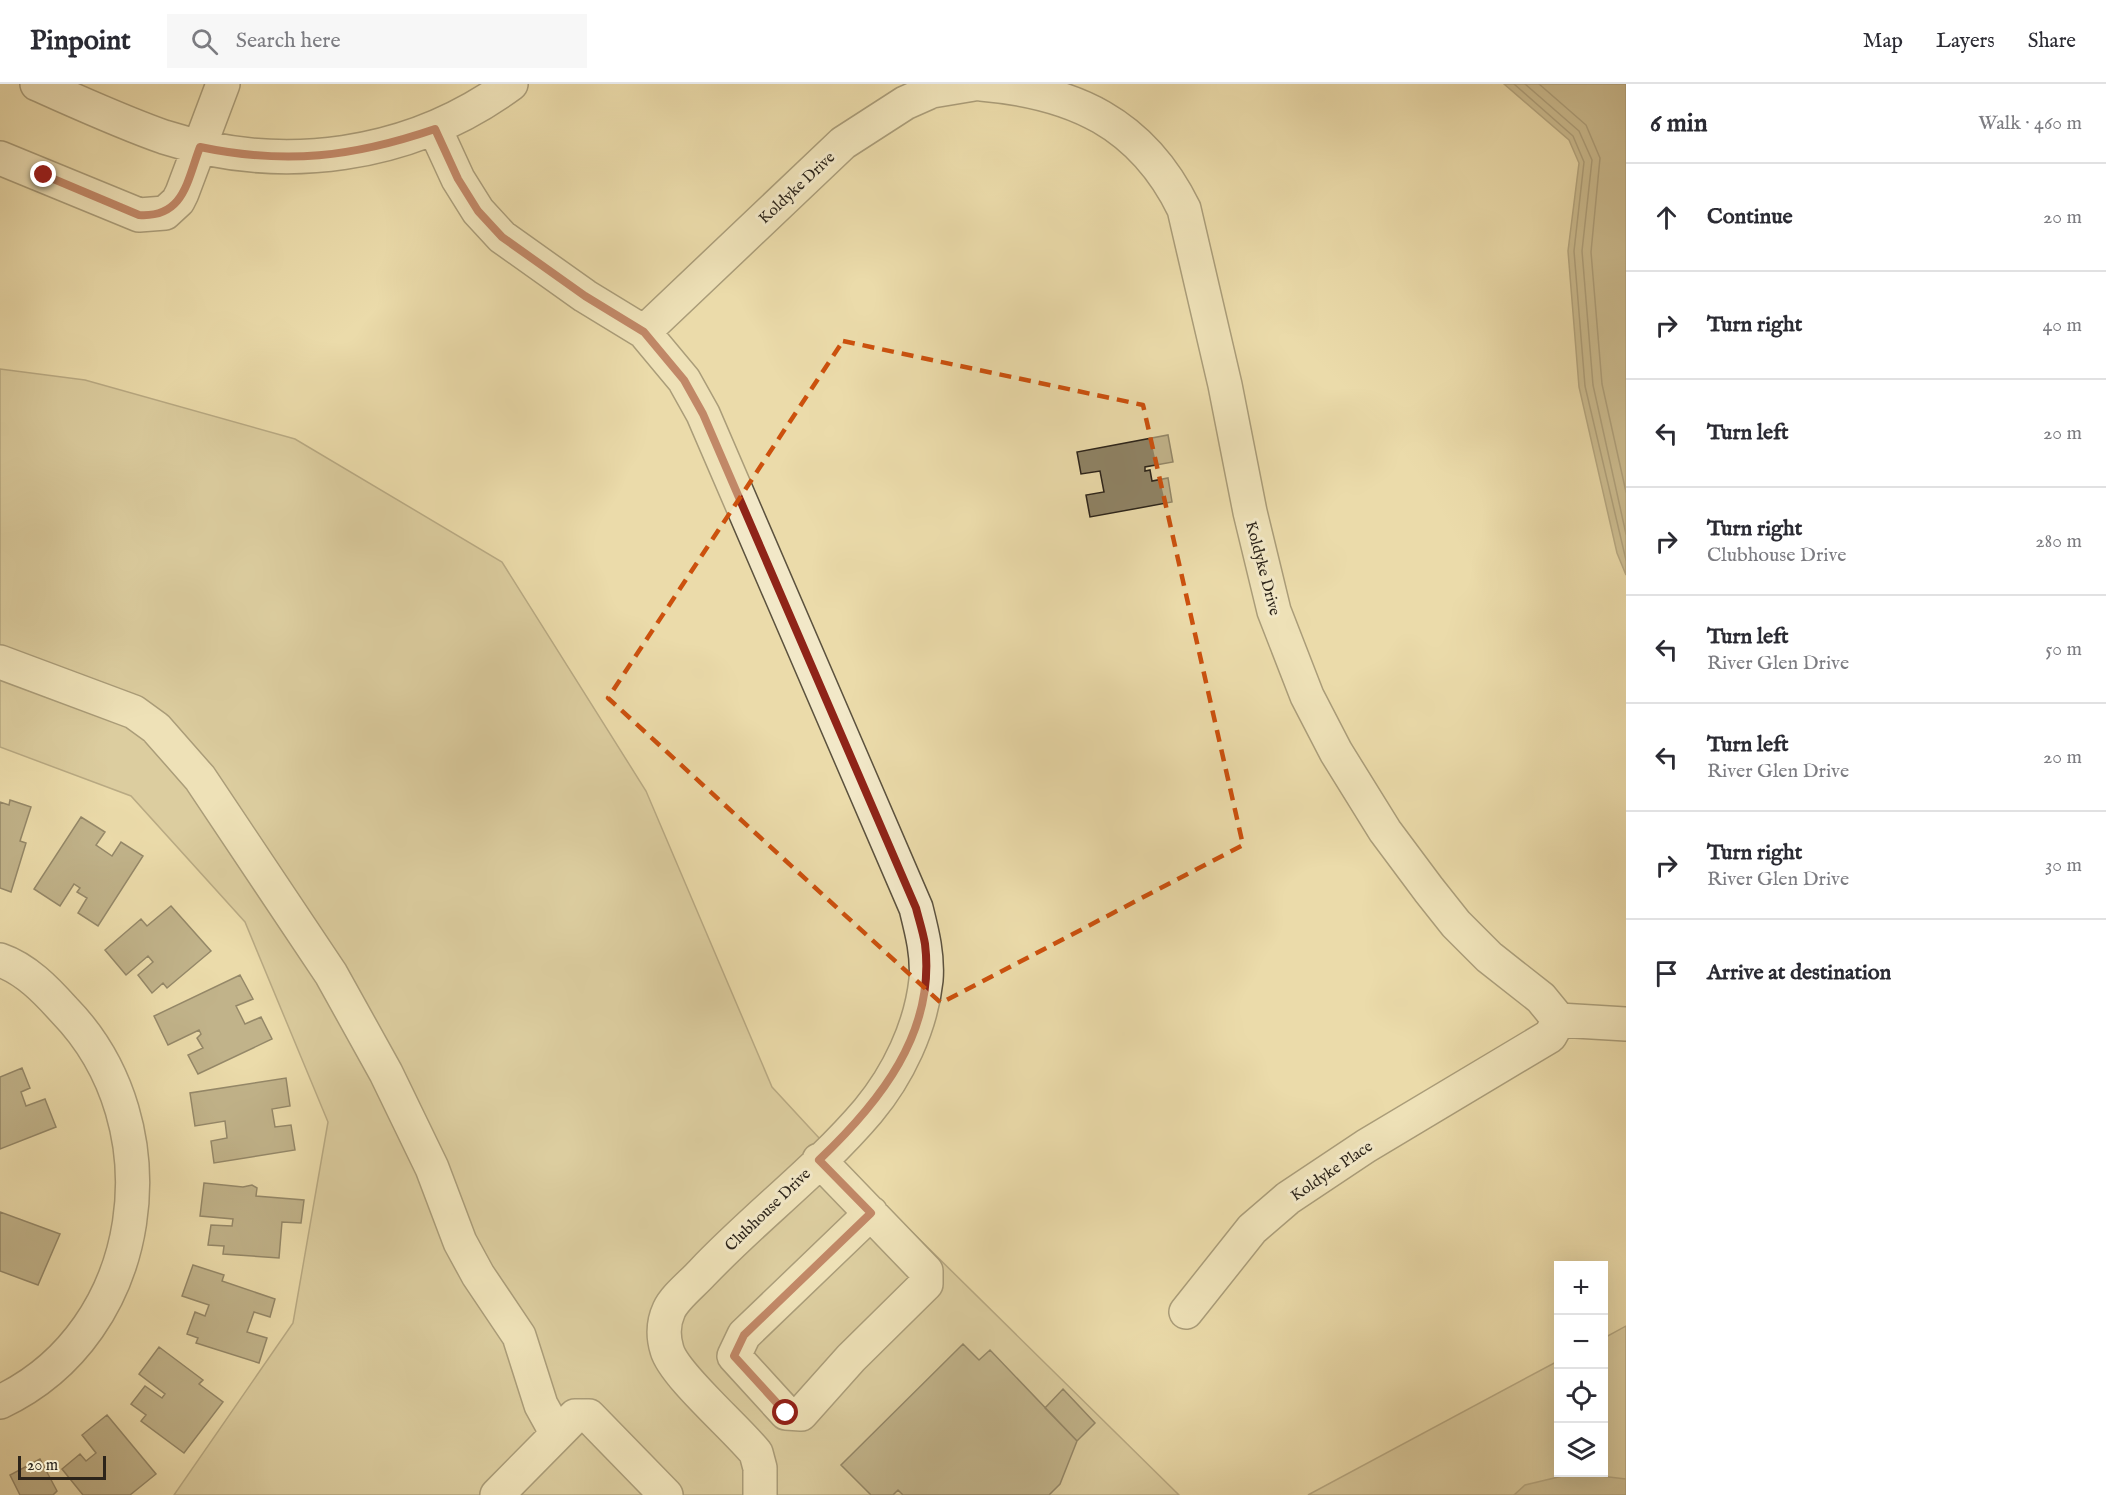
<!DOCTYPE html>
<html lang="en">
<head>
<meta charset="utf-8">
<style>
	body { margin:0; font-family:"IM FELL English",serif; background:#f7f7f7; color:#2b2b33 }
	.controls { position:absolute; right:18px; bottom:18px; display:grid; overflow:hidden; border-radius:0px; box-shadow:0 6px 24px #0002 }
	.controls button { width:54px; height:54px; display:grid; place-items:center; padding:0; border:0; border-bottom:2px solid #e1e1e2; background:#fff; color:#2b2b33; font:30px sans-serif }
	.scale { position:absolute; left:18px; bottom:15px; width:88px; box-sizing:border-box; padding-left:6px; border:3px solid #2c241a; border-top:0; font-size:16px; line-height:21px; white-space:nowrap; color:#2c241a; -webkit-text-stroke:4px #f2e8c8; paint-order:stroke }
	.stop { position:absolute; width:18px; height:18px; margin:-14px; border:4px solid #8f2418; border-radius:50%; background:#fff }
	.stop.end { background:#8f2418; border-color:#fff; box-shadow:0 2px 6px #0008 }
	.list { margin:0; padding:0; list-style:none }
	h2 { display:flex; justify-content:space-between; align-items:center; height:78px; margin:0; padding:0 24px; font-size:26px }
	h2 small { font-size:20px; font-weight:400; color:#7c7c81 }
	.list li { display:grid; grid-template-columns:39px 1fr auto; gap:18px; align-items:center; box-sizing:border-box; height:108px; padding:0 24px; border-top:2px solid #e1e1e2 }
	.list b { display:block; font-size:22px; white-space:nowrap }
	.list p { margin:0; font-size:20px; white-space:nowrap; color:#7c7c81 }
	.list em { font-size:20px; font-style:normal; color:#7c7c81 }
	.icon { flex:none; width:33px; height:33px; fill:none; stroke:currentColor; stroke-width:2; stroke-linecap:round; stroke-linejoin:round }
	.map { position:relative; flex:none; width:1626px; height:1411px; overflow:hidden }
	header { display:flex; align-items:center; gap:36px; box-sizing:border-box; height:84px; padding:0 30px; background:#fff; border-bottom:2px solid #e1e1e2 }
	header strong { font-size:28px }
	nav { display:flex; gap:33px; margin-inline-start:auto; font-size:21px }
	.search { width:420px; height:54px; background:#f7f7f7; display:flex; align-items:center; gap:15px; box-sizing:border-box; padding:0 21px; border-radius:0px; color:#7c7c81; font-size:22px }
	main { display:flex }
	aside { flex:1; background:#fff }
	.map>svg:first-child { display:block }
	.green { fill:#cbbc92; stroke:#7c7056; stroke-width:1.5 }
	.water { fill:#aa9d79; stroke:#786d53; stroke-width:1.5 }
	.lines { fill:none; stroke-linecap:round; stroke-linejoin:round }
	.shore { stroke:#6b604a; stroke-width:1.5 }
	.building { fill:#8f8365; stroke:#2c241a; stroke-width:1.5 }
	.minor-casing { stroke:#5c523e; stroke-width:36 }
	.minor { stroke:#f2e8c8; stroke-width:33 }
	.route { stroke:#8f2418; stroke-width:8 }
	.marked { fill:none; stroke:#cc510e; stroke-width:4.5; stroke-dasharray:12 8; stroke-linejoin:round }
	.labels { text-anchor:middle; stroke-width:6; stroke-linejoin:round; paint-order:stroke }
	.street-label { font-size:16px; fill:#2c241a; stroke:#f2e8c8 }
</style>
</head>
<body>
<header>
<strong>Pinpoint</strong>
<div class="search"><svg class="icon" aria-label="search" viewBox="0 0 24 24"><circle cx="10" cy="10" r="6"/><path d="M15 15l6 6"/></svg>Search here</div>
<nav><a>Map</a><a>Layers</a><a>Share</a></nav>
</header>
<main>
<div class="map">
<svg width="1626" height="1411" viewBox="0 0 1626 1411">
	<rect width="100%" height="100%" fill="#ebdbaa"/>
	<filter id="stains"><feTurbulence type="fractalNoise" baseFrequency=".00333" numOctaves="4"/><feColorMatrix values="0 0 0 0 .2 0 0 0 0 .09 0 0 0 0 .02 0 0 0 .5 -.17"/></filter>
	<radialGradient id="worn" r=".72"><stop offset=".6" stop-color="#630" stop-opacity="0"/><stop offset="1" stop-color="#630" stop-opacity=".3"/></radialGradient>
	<path class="green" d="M0 285 85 296 295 355 502 478 646 707 772 1003 844 1081 1179 1411H174L293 1239 328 1038 245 838 131 712 0 663Z
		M1626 1242V1411H1308L1558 1277V1388H1604V1254Z"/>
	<path class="water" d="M1504 0H1626V491L1617 469 1579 303 1568 167 1579 79 1569 56Z
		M1575 1389 1626 1395V1411H1514L1525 1401Z"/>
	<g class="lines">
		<path class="shore" d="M1514 0 1573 52 1584 78 1574 167 1585 302 1626 476
			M1525 0 1579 47 1592 76 1582 167 1593 301 1626 450
			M1539 0 1586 41 1600 74 1591 168 1602 300 1626 408"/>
	</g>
	<path class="building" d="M1168 351 1173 378 1145 383V387L1150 386 1152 397 1168 394 1172 418 1090 433 1086 411 1104 408 1100 387 1081 390 1077 368Z
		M10 716 31 723 20 757 26 759 11 808 0 804V718L9 721Z
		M81 733 105 748 96 761 112 772 121 758 143 772 98 842 78 829 87 814 77 808 80 804 74 800 60 822 34 805Z
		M171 822 211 867 167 904 163 899 152 909 138 891 153 878 148 872 126 891 105 866 141 835 147 842Z
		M240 891 253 915 236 922 245 940 261 933 272 955 198 990 188 971 203 964 197 954 201 950 199 946 168 961 154 932Z
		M22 984 30 1004 21 1008 26 1022 45 1015 56 1043 0 1065V993Z
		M286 994 290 1022 272 1025 275 1043 291 1041 295 1066 214 1079 211 1057 227 1054 225 1037 195 1042 190 1009Z
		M204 1099 243 1103 252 1101 257 1104 256 1112 304 1116 301 1139 282 1138 279 1174 223 1170 224 1162 208 1161 211 1141 232 1142 233 1135 200 1132Z
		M0 1128 60 1150 38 1201 0 1187Z
		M193 1181 224 1191 222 1197 275 1215 270 1233 254 1228 247 1248 267 1254 259 1279 196 1259 198 1254 187 1250 195 1228 205 1232 209 1221 182 1212Z
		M963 1260 979 1276 990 1266 1077 1357 1060 1400 1049 1411H903L898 1406 893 1411H871L841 1381Z
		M159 1263 203 1296 199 1300 223 1318 184 1369 141 1337 146 1331 131 1320 145 1302 162 1314 165 1310 139 1290Z
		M1063 1305 1095 1339 1077 1357 1045 1324Z
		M107 1331 156 1390 130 1411H83L62 1385 80 1370 86 1377 96 1369 82 1351Z
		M40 1375 57 1407 53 1411H20L10 1391Z"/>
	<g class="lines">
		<defs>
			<path id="minor" d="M37 0C78 18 121 38 164 53 282 91 410 74 511 0
				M981 0C1074 8 1142 39 1184 125L1225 301 1250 428 1274 527 1307 612 1336 668 1385 747 1429 806 1456 840 1489 873 1541 914 1559 936 1550 952 1366 1062 1288 1114 1252 1145 1186 1228
				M435 45 458 95 478 127 502 153 585 212 644 248 684 296 703 330 916 824C922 848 928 871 926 896 921 943 898 991 868 1027 818 1086 755 1133 702 1189 692 1200 675 1213 669 1226 663 1239 663 1253 667 1266 674 1291 736 1344 756 1369L760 1384V1411
				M0 74 139 131 165 129 178 117 182 109 223 0
				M644 248 843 59 905 19 932 7 974 0
				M0 578 134 628 156 644 200 694 331 890 386 989 432 1084 460 1158 478 1191 519 1252 541 1321 557 1350
				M0 876C26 885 46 906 64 926 176 1041 148 1248 0 1318
				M1559 936 1626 940
				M819 1076 926 1187V1200L851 1274 801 1330 786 1329 734 1272 744 1251 871 1129
				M497 1411 575 1332H589L666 1411"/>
		</defs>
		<use href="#minor" class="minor-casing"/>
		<use href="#minor" class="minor"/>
	</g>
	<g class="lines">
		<path class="route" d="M44 91 139 131C184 134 187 97 200 63 286 81 353 73 435 45L458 95 478 127 502 153 585 212 644 248 684 296 703 330 916 824C919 836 923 848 925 860 936 949 879 1019 819 1076L871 1129 744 1251 734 1272 786 1329"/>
	</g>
	<path d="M0 0H1626V1411H0ZM843 257 1143 321 1243 761 941 919 608 614Z" fill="#ebdbaa" fill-opacity=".55" fill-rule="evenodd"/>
	<path class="marked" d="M843 257 1143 321 1243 761 941 919 608 614Z"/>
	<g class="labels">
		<g class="street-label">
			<text transform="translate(796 103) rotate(-43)" y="6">Koldyke Drive</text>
			<text transform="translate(1264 484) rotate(75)" y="6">Koldyke Drive</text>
			<text transform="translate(1331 1086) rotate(-34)" y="6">Koldyke Place</text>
			<text transform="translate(767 1125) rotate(-44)" y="6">Clubhouse Drive</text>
		</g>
	</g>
	<rect width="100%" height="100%" filter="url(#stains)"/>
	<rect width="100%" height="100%" fill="url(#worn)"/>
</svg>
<div class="controls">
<button>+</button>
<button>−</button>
<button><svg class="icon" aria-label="locate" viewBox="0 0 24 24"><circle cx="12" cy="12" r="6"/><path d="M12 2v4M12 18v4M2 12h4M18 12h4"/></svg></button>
<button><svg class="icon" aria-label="layers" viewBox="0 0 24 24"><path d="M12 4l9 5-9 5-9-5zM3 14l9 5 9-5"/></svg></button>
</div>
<div class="scale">20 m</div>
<div class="stop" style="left:786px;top:1329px"></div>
<div class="stop end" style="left:44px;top:91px"></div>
</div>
<aside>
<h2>6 min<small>Walk · 460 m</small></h2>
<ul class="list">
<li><svg class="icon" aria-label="ahead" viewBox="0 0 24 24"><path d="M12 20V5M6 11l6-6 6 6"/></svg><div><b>Continue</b></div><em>20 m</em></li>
<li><svg class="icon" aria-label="right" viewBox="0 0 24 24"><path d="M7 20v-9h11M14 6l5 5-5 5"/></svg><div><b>Turn right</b></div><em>40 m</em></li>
<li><svg class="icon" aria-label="left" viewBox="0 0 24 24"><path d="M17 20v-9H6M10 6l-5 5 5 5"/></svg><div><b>Turn left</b></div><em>20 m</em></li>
<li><svg class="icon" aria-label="right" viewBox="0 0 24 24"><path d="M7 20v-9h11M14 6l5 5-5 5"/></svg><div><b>Turn right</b><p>Clubhouse Drive</p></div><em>280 m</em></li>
<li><svg class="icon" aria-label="left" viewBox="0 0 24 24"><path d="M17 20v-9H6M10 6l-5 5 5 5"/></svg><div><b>Turn left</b><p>River Glen Drive</p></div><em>50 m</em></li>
<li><svg class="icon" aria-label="left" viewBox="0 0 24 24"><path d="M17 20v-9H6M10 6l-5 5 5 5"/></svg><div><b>Turn left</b><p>River Glen Drive</p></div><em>20 m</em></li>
<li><svg class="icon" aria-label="right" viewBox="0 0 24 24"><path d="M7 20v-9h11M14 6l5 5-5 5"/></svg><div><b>Turn right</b><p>River Glen Drive</p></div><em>30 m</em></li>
<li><svg class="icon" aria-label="arrive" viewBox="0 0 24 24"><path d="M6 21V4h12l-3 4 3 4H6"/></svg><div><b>Arrive at destination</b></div></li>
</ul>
</aside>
</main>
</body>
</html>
